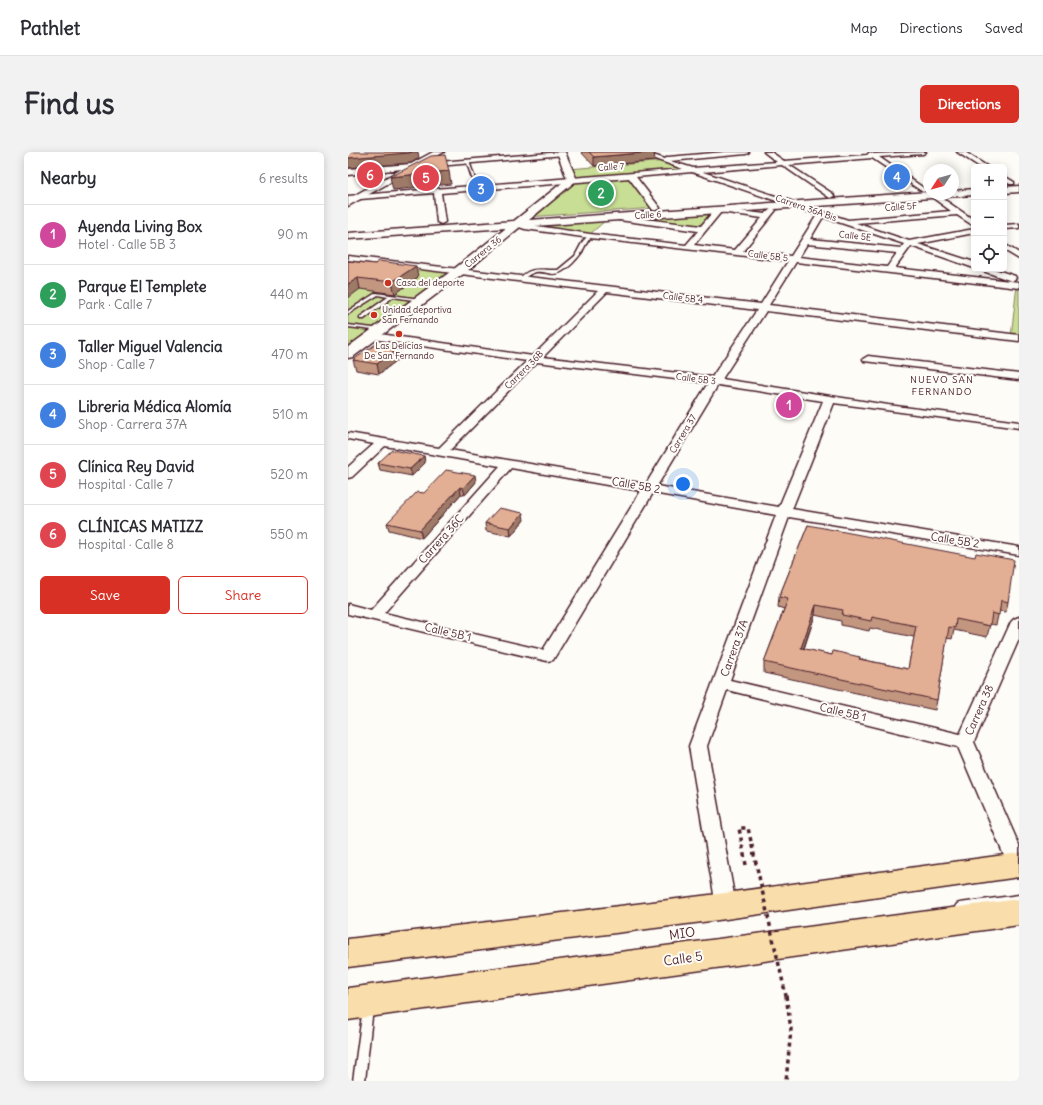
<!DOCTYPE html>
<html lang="en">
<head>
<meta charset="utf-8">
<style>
	body { margin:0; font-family:Delius,sans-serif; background:#f2f2f3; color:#2b2b33 }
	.controls { position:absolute; right:12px; top:12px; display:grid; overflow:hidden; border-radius:6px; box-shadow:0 2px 10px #0003 }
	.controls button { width:36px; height:36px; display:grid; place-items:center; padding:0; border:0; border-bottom:1px solid #e1e1e2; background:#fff; color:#2b2b33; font:20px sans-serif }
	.compass { position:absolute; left:575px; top:12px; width:36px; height:36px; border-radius:50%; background:#fff; box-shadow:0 2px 10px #0003; rotate:234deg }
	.you { position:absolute; left:335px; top:332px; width:14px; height:14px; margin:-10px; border:3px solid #fff; border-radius:50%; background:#1a73e8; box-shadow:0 0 0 6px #1a73e833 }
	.badge { display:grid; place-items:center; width:26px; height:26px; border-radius:50%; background:#d93025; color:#fff; font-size:13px; font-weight:700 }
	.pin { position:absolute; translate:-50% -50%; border:2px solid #fff; box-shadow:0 1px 4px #0006 }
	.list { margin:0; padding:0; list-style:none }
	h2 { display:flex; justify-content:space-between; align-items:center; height:52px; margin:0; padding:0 16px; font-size:17px }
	h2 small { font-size:13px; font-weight:400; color:#7c7c81 }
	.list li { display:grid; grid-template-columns:26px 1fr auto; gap:12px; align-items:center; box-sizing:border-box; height:60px; padding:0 16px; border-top:1px solid #e1e1e2 }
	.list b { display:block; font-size:15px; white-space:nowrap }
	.list p { margin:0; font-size:13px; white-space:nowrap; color:#7c7c81 }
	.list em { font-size:13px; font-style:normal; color:#7c7c81 }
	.actions { display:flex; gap:8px; padding:12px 16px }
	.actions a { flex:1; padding:9px 0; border:1px solid #d93025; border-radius:6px; text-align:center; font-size:14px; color:#d93025 }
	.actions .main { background:#d93025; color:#fff }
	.icon { flex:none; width:22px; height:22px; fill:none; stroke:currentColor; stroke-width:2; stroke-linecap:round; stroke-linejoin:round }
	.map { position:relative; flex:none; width:671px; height:929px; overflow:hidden; border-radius:6px }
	header { display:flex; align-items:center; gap:24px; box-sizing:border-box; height:56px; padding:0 20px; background:#fff; border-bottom:1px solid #e1e1e2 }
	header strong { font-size:19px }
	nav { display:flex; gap:22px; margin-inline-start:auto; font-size:14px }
	.intro { display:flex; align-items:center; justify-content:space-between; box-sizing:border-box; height:96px; padding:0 24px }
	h1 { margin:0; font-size:28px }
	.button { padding:10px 18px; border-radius:6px; background:#d93025; color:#fff; font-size:14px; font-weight:700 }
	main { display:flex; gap:24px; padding:0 24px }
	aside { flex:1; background:#fff; border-radius:6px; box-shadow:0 2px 10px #0003 }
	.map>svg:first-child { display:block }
	.green { fill:#c8de94; stroke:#897e60 }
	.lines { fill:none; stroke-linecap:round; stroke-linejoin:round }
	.lane-casing { stroke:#4a1f2b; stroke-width:3 }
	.street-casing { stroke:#4a1f2b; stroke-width:3 }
	.secondary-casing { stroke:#4a1f2b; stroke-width:3 }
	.primary-casing { stroke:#4a1f2b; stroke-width:3 }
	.path { stroke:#4a1f2b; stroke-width:3.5; stroke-dasharray:4 4; stroke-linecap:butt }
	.lane { fill:#fdfcf7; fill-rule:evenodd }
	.street { fill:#fdfcf7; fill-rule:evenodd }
	.secondary { fill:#fdfcf7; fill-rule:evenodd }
	.primary { fill:#f9deab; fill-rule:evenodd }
	.path-bridge { stroke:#4a1f2b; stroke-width:3.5; stroke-dasharray:4 4; stroke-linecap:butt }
	.wall { fill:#c2967f; stroke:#4a1f2b; fill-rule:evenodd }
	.shaded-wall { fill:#9e7a68; stroke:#4a1f2b }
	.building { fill:#e2af94; stroke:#4a1f2b; fill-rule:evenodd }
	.poi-dot { fill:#c8321e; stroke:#fdfcf7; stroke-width:1.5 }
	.labels { text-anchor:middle; stroke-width:4; stroke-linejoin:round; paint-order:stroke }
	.far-street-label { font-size:9px; fill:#4a1f2b; stroke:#fdfcf7 }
	.far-poi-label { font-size:9px; fill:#4a1f2b; stroke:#fdfcf7; text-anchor:start }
	.far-neighbourhood-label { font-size:10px; letter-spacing:1px; fill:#4a1f2b; stroke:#fdfcf7 }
	.street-label { font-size:11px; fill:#4a1f2b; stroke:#fdfcf7 }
	.near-street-label { font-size:13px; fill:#4a1f2b; stroke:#fdfcf7 }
</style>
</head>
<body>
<header>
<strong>Pathlet</strong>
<nav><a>Map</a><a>Directions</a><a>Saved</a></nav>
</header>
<div class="intro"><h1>Find us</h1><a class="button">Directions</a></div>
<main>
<aside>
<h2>Nearby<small>6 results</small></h2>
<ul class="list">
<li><span class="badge" style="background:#d1479c">1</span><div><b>Ayenda Living Box</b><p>Hotel · Calle 5B 3</p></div><em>90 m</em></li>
<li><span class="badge" style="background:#2e9e5b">2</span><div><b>Parque El Templete</b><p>Park · Calle 7</p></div><em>440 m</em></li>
<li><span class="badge" style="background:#3f7fe0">3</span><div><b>Taller Miguel Valencia</b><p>Shop · Calle 7</p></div><em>470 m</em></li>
<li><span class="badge" style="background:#3f7fe0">4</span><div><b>Libreria Médica Alomía</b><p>Shop · Carrera 37A</p></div><em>510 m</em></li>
<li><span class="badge" style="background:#e0444e">5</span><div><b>Clínica Rey David</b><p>Hospital · Calle 7</p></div><em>520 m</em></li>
<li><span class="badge" style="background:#e0444e">6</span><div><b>CLÍNICAS MATIZZ</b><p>Hospital · Calle 8</p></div><em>550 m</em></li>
</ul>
<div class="actions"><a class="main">Save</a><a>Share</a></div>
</aside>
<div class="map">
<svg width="671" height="929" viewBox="0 0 671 929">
	<rect width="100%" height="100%" fill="#fdfcf7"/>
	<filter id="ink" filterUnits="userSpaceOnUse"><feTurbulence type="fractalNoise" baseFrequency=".025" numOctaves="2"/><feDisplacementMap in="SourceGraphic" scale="8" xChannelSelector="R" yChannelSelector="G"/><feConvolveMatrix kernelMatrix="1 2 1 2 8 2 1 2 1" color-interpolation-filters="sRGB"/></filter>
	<g filter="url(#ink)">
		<path class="green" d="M318 9 346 18 284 23 308 56 179 65 224 28 220 17Z
			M365 60 355 76 284 66Z
			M258 68 241 83 183 75 184 73Z
			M0 106 110 120 0 202Z
			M669 133H671V186L663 185Z"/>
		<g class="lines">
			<defs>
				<path id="lane" d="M118 8 121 9 127 27 124 26Z
					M241 83 244 84C239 89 237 94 234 100 229 107 221 116 213 120 199 127 193 111 174 128L171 127C184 113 193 119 210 118L227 104 235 89Z
					M28 141 72 147 74 148 72 149 45 145 16 167H12V165L40 145 30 143 0 162V159Z
					M0 173 33 177 35 178 33 179 0 175Z
					M671 743V751L612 759 609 758 607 755 609 752 612 751Z
					M20 851 24 852 25 856 17 929H5L15 856 16 852Z"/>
				<path id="street" d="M214 0 216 1V3L79 15 76 13 79 11Z
					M287 0H296L317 7 320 5 377 0H401L398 2 322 9 345 16 429 10 416 0H423L436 9 519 3 522 0 526 2 578 0 575 2 531 5 577 37V39L575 40 524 6 441 13 485 42 486 44 482 46 434 13 355 20 500 68 603 59 581 43 588 42 626 68V74L609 63 508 71 561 89 626 77V81L570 92 626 110V116L563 94 547 116 671 130V136L448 110 421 153 671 183V189L418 159 374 227 540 253 671 270V276L486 251 444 357 671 395V403L441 365 382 528 612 582 663 470 666 467 671 465V487L626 590 671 693V721L663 719 660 713 610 595 379 538 359 594 388 754 385 760 378 763 371 760 368 754 341 594 428 363 305 341 205 508 199 509 0 462V452L23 458 152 314 37 294 4 325 0 326V315L26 292 0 287V281L91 296 179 209 25 187 20 184 22 182 25 181 185 204 250 139 0 108V104L413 152 440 109 242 86 177 77 165 73 169 71 242 82 338 93 350 79 264 67 260 65 264 63 353 74 368 56 417 62 424 56 428 58 395 99 443 104 469 63 344 20 288 25 312 56 308 58H305L281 26 93 41 97 70 93 72 89 70 86 41 0 48V44L335 17ZM373 60 414 66 387 98 346 93ZM475 65 556 92 553 96 462 87ZM459 92 549 101 539 115 451 105ZM259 140 409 158 364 225 195 205ZM189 210 360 231 298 332 102 298ZM370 233 475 249 431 355 309 334ZM163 316 293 339 195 498 36 461Z
					M609 0H617L640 15H632Z
					M656 24 666 30V32H662L656 29Z
					M671 72V76L656 77V73Z
					M656 92 671 101V107L656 98Z
					M634 117H646L667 124 668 126 664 129 661 128 635 119Z
					M520 204 671 222V228L516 209 515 207Z"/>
				<path id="secondary" d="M85 0H96L0 54V47L54 17 0 23V17L63 12Z
					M209 0H217L229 28 181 68 581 40V42H605V39L626 37V43L172 75 114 123 5 205 0 206V195L106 117 158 76 0 87V81L166 69 219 27Z
					M671 34V40L656 41V35Z"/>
				<path id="primary" d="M671 701V725L378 767 0 815V787L378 741Z
					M671 747V773L0 868V836Z"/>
			</defs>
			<use href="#lane" class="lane-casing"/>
			<use href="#street" class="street-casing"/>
			<use href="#secondary" class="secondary-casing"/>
			<use href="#primary" class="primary-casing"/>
			<path class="path" d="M438 844 443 877 438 929"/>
			<use href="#lane" class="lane"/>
			<use href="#street" class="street"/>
			<use href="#secondary" class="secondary"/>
			<use href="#primary" class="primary"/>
			<path class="path-bridge" d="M398 713 391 676H400L438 844"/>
		</g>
		<path class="wall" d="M233 0H306L307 9 246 14Z
			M0 109 70 125 47 142 12 137Z
			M52 206 31 222 8 218 5 208Z
			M76 304 77 311 64 324 32 318 30 311Z
			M128 330 117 343 113 342 74 386 41 378 39 371 76 341Z
			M176 368 163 384 138 379 137 371Z
			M460 373 660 450 658 460 651 459 648 473 642 472 639 485 606 478 604 487 599 486 589 548 587 558 416 521V510L436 457 430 455 431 445ZM467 463 493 469V473L521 479 522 476 566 485 560 517 512 507V505L484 503 456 497Z"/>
		<path class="shaded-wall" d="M64 0H70L71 6 63 11 0 16V6Z
			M306 0 307 9 246 14V5Z
			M101 19 103 32 45 38 42 25Z
			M68 114 70 125 47 142 44 130Z
			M10 126 12 137 0 146V132Z
			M51 196 52 206 31 222 29 212Z
			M76 304 77 311 64 324 62 317Z
			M127 323 128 330 117 343 115 336Z
			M112 335 113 342 74 386 72 378Z
			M175 361 176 368 163 384 162 376Z
			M468 453 467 463 452 507 453 496Z"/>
		<path class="building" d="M0 0H64L61 1 0 6Z
			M241 0H306L246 5Z
			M97 3 101 19 42 25 83 4Z
			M0 109 27 112 31 109 68 114 44 130 10 126 0 132Z
			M28 192 51 196 29 212 5 208Z
			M44 298 76 304 62 317 30 311Z
			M98 318 127 323 115 336 112 335 72 378 39 371 69 340 76 341Z
			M151 356 175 361 162 376 137 371Z
			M460 373 627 405 628 401 666 408 660 450 653 448 651 463 644 461 642 474 608 467 607 476 601 475 589 548 416 510 440 447 431 445ZM468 453 495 458 494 463 523 469 524 465 568 474 560 517 511 507 512 505 485 499 484 503 453 496Z"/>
	</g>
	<g class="poi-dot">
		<circle cx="40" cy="131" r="4"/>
		<circle cx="26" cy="163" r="4"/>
		<circle cx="51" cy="182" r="4"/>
	</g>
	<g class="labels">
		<g class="far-street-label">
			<text transform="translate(263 15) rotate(-4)" y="3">Calle 7</text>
			<text transform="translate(553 55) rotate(-4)" y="3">Calle 5F</text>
			<text transform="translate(458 56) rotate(19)" y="3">Carrera 36A Bis</text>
			<text transform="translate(300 63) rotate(-4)" y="3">Calle 6</text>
			<text transform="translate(507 84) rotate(6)" y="3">Calle 5E</text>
			<text transform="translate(135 100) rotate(-39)" y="3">Carrera 36</text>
			<text transform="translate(420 104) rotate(7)" y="3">Calle 5B 5</text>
			<text transform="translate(335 146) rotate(7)" y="3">Calle 5B 4</text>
			<text transform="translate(176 218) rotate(-45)" y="3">Carrera 36B</text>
			<text transform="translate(348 227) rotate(7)" y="3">Calle 5B 3</text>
			<text transform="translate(335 282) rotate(-59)" y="3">Carrera 37</text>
		</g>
		<g class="far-poi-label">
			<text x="48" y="134">Casa del deporte</text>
			<text x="34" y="161">Unidad deportiva<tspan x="34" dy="10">San Fernando</tspan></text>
			<text x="51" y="197" text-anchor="middle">Las Delicias<tspan x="51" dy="10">De San Fernando</tspan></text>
		</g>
		<g class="far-neighbourhood-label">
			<text x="594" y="231">NUEVO SAN<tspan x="594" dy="12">FERNANDO</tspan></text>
		</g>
		<g class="street-label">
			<text transform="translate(288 333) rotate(10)" y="4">Calle 5B 2</text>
			<text transform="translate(93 387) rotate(-48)" y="4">Carrera 36C</text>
			<text transform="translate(607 388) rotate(9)" y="4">Calle 5B 2</text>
			<text transform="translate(100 480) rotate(13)" y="4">Calle 5B 1</text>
			<text transform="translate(386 496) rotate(-70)" y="4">Carrera 37A</text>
			<text transform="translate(631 558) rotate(-66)" y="4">Carrera 38</text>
			<text transform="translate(495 560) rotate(13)" y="4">Calle 5B 1</text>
		</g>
		<g class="near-street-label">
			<text transform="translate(334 781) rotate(-8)" y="5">MIO</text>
			<text transform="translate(335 806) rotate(-8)" y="5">Calle 5</text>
		</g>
	</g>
</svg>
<div class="controls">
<button>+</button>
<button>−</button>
<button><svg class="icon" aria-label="locate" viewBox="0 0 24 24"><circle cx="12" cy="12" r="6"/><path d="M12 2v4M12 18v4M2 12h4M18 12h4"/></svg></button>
</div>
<svg class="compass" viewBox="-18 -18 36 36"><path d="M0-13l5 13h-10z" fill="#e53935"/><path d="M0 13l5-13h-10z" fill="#7c7c81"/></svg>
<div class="you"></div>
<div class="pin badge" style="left:441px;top:253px;background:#d1479c">1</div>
<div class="pin badge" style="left:253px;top:41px;background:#2e9e5b">2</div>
<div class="pin badge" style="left:133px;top:37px;background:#3f7fe0">3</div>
<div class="pin badge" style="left:549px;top:25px;background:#3f7fe0">4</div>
<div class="pin badge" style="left:78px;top:26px;background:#e0444e">5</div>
<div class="pin badge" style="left:22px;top:23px;background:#e0444e">6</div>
</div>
</main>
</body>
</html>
